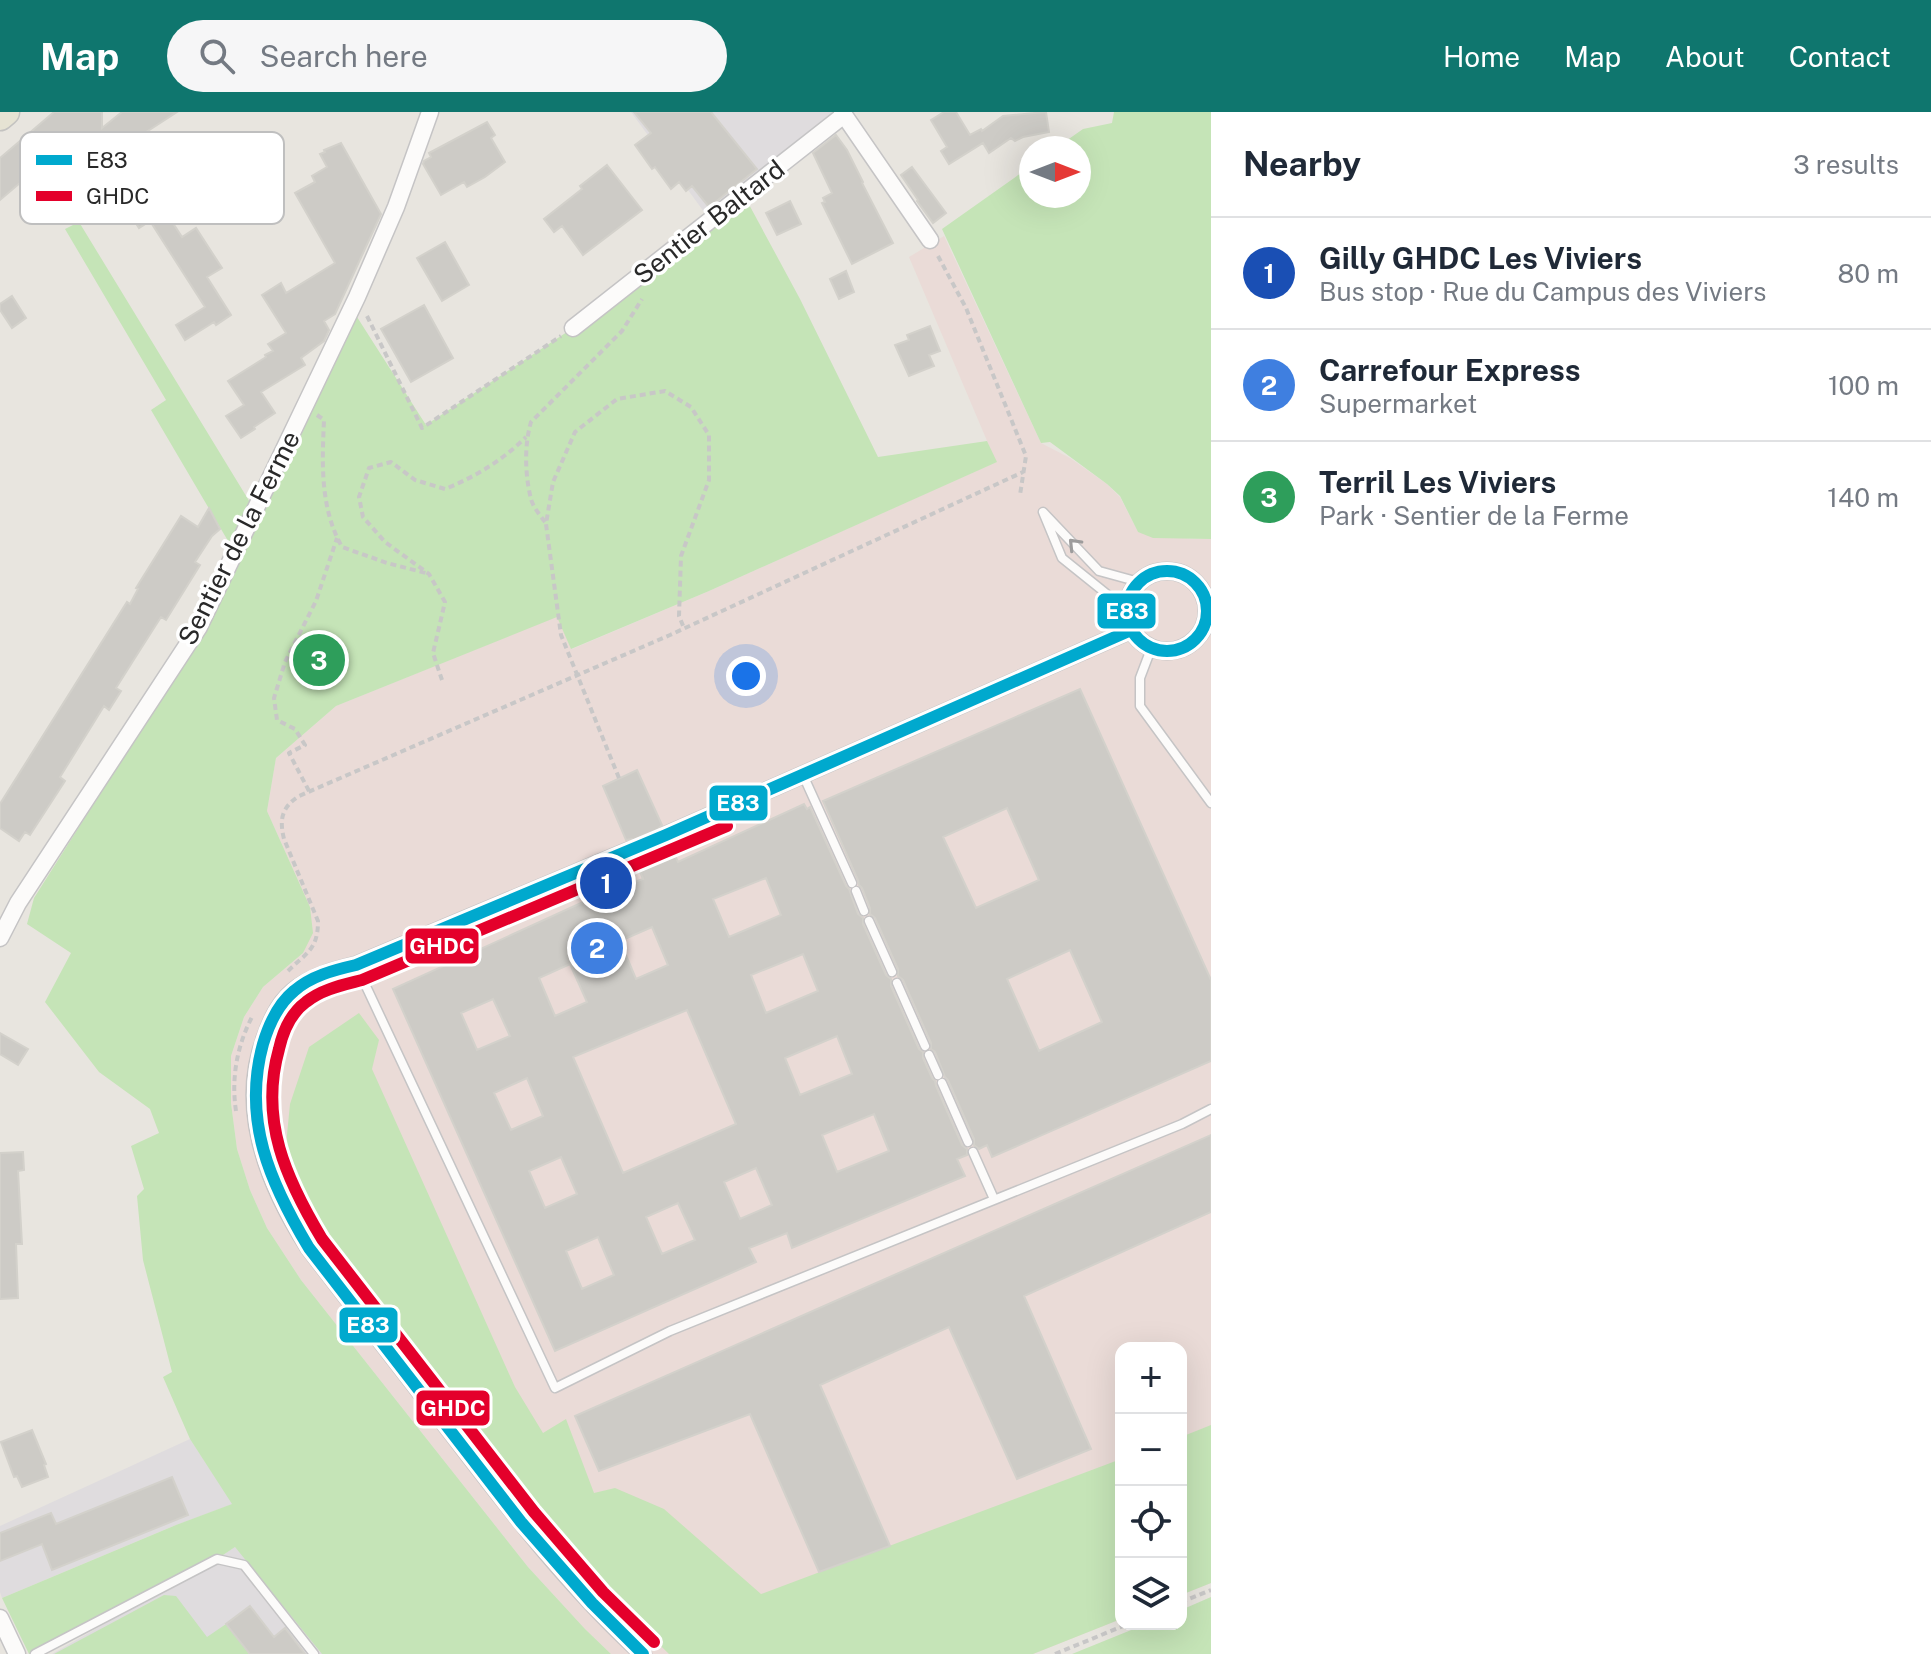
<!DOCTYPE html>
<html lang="en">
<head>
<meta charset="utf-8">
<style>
	body { margin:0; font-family:"Public Sans",sans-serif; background:#f6f6f7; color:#1f2937 }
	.controls { position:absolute; right:24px; bottom:24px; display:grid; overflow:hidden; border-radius:16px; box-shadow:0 8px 32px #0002 }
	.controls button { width:72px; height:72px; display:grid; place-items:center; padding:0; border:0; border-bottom:2px solid #e0e1e3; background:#fff; color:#1f2937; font:40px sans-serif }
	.compass { position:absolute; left:1019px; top:24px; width:72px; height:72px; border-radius:50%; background:#fff; box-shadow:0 8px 32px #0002; rotate:90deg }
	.you { position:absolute; left:746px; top:564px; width:28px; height:28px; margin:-20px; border:6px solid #fff; border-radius:50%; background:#1a73e8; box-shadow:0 0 0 12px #1a73e833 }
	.badge { display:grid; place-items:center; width:52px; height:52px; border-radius:50%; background:#0f766e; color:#fff; font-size:26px; font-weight:700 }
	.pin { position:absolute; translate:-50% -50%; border:4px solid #fff; box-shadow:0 2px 8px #0006 }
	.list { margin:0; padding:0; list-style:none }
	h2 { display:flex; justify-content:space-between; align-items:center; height:104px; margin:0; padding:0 32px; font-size:34px }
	h2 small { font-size:26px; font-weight:400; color:#747a83 }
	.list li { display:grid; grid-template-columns:52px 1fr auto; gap:24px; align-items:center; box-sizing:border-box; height:112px; padding:0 32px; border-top:2px solid #e0e1e3 }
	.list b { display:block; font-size:30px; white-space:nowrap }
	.list p { margin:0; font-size:26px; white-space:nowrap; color:#747a83 }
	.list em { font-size:26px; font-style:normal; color:#747a83 }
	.icon { flex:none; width:44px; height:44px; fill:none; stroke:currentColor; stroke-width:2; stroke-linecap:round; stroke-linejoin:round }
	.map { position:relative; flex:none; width:1211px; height:1542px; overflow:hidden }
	header { display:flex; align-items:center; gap:48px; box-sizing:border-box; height:112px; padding:0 40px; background:#0f766e; color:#fff }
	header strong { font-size:38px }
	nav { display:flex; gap:44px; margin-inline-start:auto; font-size:28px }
	.search { width:560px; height:72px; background:#f6f6f7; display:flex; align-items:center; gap:20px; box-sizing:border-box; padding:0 28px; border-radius:44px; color:#747a83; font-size:30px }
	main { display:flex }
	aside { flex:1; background:#fff }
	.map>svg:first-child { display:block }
	.industrial { fill:#dfdcde }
	.medical { fill:#eadbd7 }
	.green { fill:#c5e4b7 }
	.building { fill:#cdcbc6; stroke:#d3d1cb; stroke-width:2; fill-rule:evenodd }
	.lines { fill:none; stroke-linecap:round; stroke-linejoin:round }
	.minor-tunnel { stroke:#c2bfbb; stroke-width:16; stroke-dasharray:16 8; stroke-linecap:butt }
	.service-casing { stroke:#c5c4c5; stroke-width:11 }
	.minor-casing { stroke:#c5c4c5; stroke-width:19 }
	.primary-casing { stroke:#c4c3c1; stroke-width:29 }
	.path { stroke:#c8c7c7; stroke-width:4; stroke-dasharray:6 4; stroke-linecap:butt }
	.service { stroke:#fcfbfa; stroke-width:8 }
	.minor { stroke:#fcfbfa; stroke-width:16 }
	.primary { stroke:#e6e3d3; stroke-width:26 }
	.bus-1-casing { stroke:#fff; stroke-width:18 }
	.bus-2-casing { stroke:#fff; stroke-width:18 }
	.bus-1 { stroke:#00a9ce; stroke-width:12 }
	.bus-2 { stroke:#e4002b; stroke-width:12 }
	.oneway { stroke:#9d9c9c }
	.labels { text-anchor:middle; stroke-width:7; stroke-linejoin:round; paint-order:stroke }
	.street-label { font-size:26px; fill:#292929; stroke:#fff }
	.key { fill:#fff; stroke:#bfbfbf; stroke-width:2 }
	.key-label { font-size:22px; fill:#292929 }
	.line-badge { stroke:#fff; stroke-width:3 }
	.badge-label { font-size:22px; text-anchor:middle; font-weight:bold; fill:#fff }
</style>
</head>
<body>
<header>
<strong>Map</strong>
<div class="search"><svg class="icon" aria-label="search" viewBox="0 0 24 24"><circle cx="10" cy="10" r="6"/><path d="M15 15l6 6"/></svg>Search here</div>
<nav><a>Home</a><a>Map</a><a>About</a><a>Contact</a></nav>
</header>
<main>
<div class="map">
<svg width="1211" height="1542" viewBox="0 0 1211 1542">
	<rect width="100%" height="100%" fill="#e8e5df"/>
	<path class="industrial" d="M631 0H832L827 18 707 104Z
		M190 1327 233 1392 171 1415 2 1486 0 1480V1414Z
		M235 1435 337 1542H52L217 1447Z"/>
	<path class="medical" d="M944 124 1041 331 1070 346 1107 372 1120 385 1138 420 1191 427H1211V1471L1181 1483V1236H1121V1507L1033 1542H611L585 1517 528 1455 301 1168 267 1116 250 1078 237 1037 231 991V944L244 905 263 875 303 841 310 795 267 699 276 646 336 594 558 504 572 537 709 479 996 350 909 145Z"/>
	<path class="green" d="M1114 0H1211V427L1153 426 1138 420 1120 384 1107 372 1050 330 1041 331 942 117 1031 54V84H1079V36H1056L1083 17 1112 11Z
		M746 87 800 187 878 345 987 329 997 350 709 479 571 537 557 505 336 594 276 646 267 699 310 795 313 821 303 841 263 875 244 905 231 944V991L237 1037 250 1078 267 1116 301 1168 528 1455 585 1517 611 1542H322L235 1435 217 1447 35 1542H29L2 1486 176 1413 232 1392 190 1327 163 1265 172 1260 143 1148 137 1084 144 1077 131 1034 159 1021 150 997 99 960 45 890 71 841 27 812 34 786 212 505 357 205 426 313 573 216Z
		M79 110 251 392 231 434 151 298 166 288 65 117Z
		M359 901 379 928 372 957 515 1275 543 1321 566 1307 594 1381 615 1376 664 1397 761 1482 1121 1347V1507L1033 1542H669L623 1497 582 1462 423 1265 304 1099 282 1074 290 992 309 935Z
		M1211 1313V1471L1181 1483V1325Z
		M164 1483 176 1484 207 1525 226 1512 249 1542H54Z
		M1211 1485V1542H1072L1146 1512H1181V1498Z"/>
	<path class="building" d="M54 0H102V16L122 0H177L134 28 137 32 126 39 182 125 196 116 222 156 207 165 231 203 216 213 214 210 185 228 176 213 205 195 150 109 139 116 83 27 38 67 34 59 0 88V46Z
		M634 0H711L757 57 709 95 692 74 686 79 679 70 671 77 655 55 652 57 635 33 651 21Z
		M944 0H956L970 23 981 17 982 19 1003 4 1046 0 1049 20 1023 25 1015 29 1011 26 989 41 983 31 949 52 941 39 947 35 931 8Z
		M487 10 495 23 491 26 505 50 485 65 467 75 464 70 441 83 423 52 424 49 431 45 429 41Z
		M836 23 847 38 863 70 862 71 893 131 852 152 822 91 825 90 823 86 832 81 813 41Z
		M341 31 381 102 335 202 324 209 329 218 324 229 301 246 305 253 261 280 275 301 254 315 255 317 241 326 226 304 244 293 228 269 266 245 265 243 273 239 268 232 286 221 262 183 281 171 286 181 335 151 295 81 315 70 312 64 327 55 320 42 325 40 324 38Z
		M607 53 642 98 583 143 562 114 554 120 544 107 582 77 580 74Z
		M912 55 946 101 933 111 917 89 918 88 901 63Z
		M790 89 801 112 777 123 766 101Z
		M445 130 469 173 442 189 417 146Z
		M846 159 854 180 839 187 830 167Z
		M12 184 26 206 12 216 0 198V192Z
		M424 193 453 246 411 270 381 217Z
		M930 214 940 239 929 243 934 254 909 264 895 233 909 228 907 223Z
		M209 396 220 417 212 424 195 450 200 453 166 508 161 505 133 549 116 576 121 579 109 598 104 594 60 665 65 669 30 723 25 720 19 729 0 716V692L127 490 130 492 138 477 136 476 181 404 198 415Z
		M1080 577 1211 868V949L992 1045 987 1033 979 1037 974 1033V1027L948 968 945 965 935 940 931 937V931L903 868 898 864V857L875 806 870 802V796L862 776 859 773 858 768 823 689ZM1007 696 1039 768 976 796 943 725ZM1070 838 1102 910 1039 939 1007 867Z
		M637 658 662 713 655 721 656 728 664 734 670 733 678 750 804 692 807 697 810 695 846 774 849 777 858 802 863 806V812L886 863 891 867V874L919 937 923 940V946L932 966 935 969 936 974 962 1033 967 1037V1043L957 1047 965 1064 792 1136 787 1121 749 1136 756 1150 555 1239 393 877 592 786 643 767 635 748 641 740 640 733 632 727 626 728 603 674ZM766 766 781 803 729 825 713 787ZM652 815 668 853 636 867 620 829ZM803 842 818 879 766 901 751 863ZM570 852 587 890 555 904 539 866ZM493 887 510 924 477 938 461 901ZM687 898 736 1012 623 1061 573 945ZM837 924 852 962 800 983 785 946ZM527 966 543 1004 511 1018 494 981ZM874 1002 889 1039 837 1060 822 1023ZM561 1045 577 1082 545 1096 529 1059ZM756 1056 772 1093 740 1107 724 1070ZM678 1091 695 1128 662 1142 646 1105ZM598 1125 614 1163 582 1177 566 1139Z
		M0 921 28 937 18 953 0 942Z
		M1211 1023V1100L1024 1184 1091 1337 1017 1367 949 1215 820 1273 890 1434 819 1460 750 1302 599 1359 575 1304Z
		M23 1040 24 1058 18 1059 22 1132H16L18 1186 0 1187V1041Z
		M32 1318 46 1352 44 1353 48 1365 22 1375 17 1364 14 1365 1 1330Z
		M172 1365 188 1403 52 1458 42 1432 0 1449V1421L51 1401 56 1412Z
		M250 1494 274 1525 285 1516 305 1542H250L226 1512Z"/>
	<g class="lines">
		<path class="minor-tunnel" d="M630 738 666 723"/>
		<defs>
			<path id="service" d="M1127 493 1113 487 1062 446 1043 400 1099 459 1139 470
				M1151 537 1140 566V594L1211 691
				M803 663 852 771
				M856 779 864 799
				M869 809 892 860
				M356 853 555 1276 670 1219 1182 1012 1211 997
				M897 871 925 934
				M929 943 938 963
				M942 971 968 1030
				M973 1040 994 1087
				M35 1542 217 1447 244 1453 314 1542"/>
			<path id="minor" d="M842 0 930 128
				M573 216 844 3
				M1127 499a40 40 0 1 1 80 0a40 40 0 1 1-80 0Z
				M666 723 1131 518
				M630 738 356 853C336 858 316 863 299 875 281 887 272 906 265 926 238 998 269 1074 309 1136 357 1199 406 1262 455 1325 513 1401 572 1477 643 1542
				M0 826 18 791 199 515 357 185 396 95 430 0
				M0 1506 17 1542"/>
			<path id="primary" d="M0 5 6 0"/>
		</defs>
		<use href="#service" class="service-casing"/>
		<use href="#minor" class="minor-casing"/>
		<use href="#primary" class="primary-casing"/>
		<path class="path" d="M938 144 966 196 1026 344 1020 383
			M367 204 422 316 561 224
			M317 303 324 308C322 352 320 396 342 435L387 451 426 461
			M545 410C540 403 533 395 531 387 525 363 524 334 531 310L622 219 642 187
			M442 568 433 541 445 490 429 462 385 430 363 405 359 385 369 356 391 350 415 368 445 377C475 365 503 348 526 325
			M619 666 561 523 546 412 553 370 575 320 617 287 665 279 691 295 709 323V368L681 444 679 504 684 516
			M309 679 289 641 305 633 295 617 277 608 274 586 285 550 316 489 337 426
			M288 859C306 841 318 838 318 809L284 727C279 707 282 695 299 684L670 523 1023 360
			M236 999C231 966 237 933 253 903
			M1181 1490 1211 1478
			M1055 1542 1128 1512"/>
		<use href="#service" class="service"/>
		<use href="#minor" class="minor"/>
		<use href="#primary" class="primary"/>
		<defs>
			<path id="bus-1" d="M1127 499a40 40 0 1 1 80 0a40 40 0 1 1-80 0Z
				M643 1542 592 1491 521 1410 309 1136C270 1071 242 1008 263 932 269 912 278 892 294 879 311 864 334 858 356 853L666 723 1131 518"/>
			<path id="bus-2" d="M654 1530 603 1480 534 1400 322 1127C286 1067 259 1008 279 937 283 919 291 901 306 890 322 877 343 873 362 868L727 714"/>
		</defs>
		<use href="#bus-1" class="bus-1-casing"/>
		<use href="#bus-2" class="bus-2-casing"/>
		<use href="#bus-1" class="bus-1"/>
		<use href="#bus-2" class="bus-2"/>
	</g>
	<defs><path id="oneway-chevron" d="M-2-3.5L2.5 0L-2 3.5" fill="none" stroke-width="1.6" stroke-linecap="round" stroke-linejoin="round" transform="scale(2)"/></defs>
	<use class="oneway" href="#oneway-chevron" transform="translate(1074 432) rotate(-134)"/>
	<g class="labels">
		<g class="street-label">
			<text transform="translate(709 110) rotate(-38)" y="9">Sentier Baltard</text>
			<text transform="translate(239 426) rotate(-63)" y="9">Sentier de la Ferme</text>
		</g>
	</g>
	<rect x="20" y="20" width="264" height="92" rx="12" class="key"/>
	<rect x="36" y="43" width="36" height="10" fill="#00a9ce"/>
	<rect x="36" y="79" width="36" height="10" fill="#e4002b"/>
	<g class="key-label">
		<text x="86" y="56">E83</text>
		<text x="86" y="92">GHDC</text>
	</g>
	<g class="line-badge">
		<rect x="1096" y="480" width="61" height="38" rx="8" fill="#00a9ce"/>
		<rect x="708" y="672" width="61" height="38" rx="8" fill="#00a9ce"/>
		<rect x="404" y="815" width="76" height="38" rx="8" fill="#e4002b"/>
		<rect x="338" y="1194" width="61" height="38" rx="8" fill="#00a9ce"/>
		<rect x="415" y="1277" width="76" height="38" rx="8" fill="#e4002b"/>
	</g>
	<g class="badge-label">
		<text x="1127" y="507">E83</text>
		<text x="738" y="699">E83</text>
		<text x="442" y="842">GHDC</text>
		<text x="368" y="1221">E83</text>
		<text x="453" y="1304">GHDC</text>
	</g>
</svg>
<div class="controls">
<button>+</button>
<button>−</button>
<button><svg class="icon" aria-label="locate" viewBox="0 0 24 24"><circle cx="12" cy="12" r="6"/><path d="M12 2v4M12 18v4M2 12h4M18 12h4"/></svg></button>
<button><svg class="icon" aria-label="layers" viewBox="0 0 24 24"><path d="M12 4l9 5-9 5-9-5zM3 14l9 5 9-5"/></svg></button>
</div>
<svg class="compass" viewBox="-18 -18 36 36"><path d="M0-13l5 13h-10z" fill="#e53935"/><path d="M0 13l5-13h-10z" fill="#747a83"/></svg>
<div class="you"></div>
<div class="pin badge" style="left:606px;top:771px;background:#1a4fb4">1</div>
<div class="pin badge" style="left:597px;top:836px;background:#3f7fe0">2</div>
<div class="pin badge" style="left:319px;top:548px;background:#2e9e5b">3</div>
</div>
<aside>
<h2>Nearby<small>3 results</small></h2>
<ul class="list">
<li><span class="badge" style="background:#1a4fb4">1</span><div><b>Gilly GHDC Les Viviers</b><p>Bus stop · Rue du Campus des Viviers</p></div><em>80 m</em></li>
<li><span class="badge" style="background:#3f7fe0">2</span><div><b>Carrefour Express</b><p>Supermarket</p></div><em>100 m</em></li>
<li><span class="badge" style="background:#2e9e5b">3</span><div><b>Terril Les Viviers</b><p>Park · Sentier de la Ferme</p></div><em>140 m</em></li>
</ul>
</aside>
</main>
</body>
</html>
